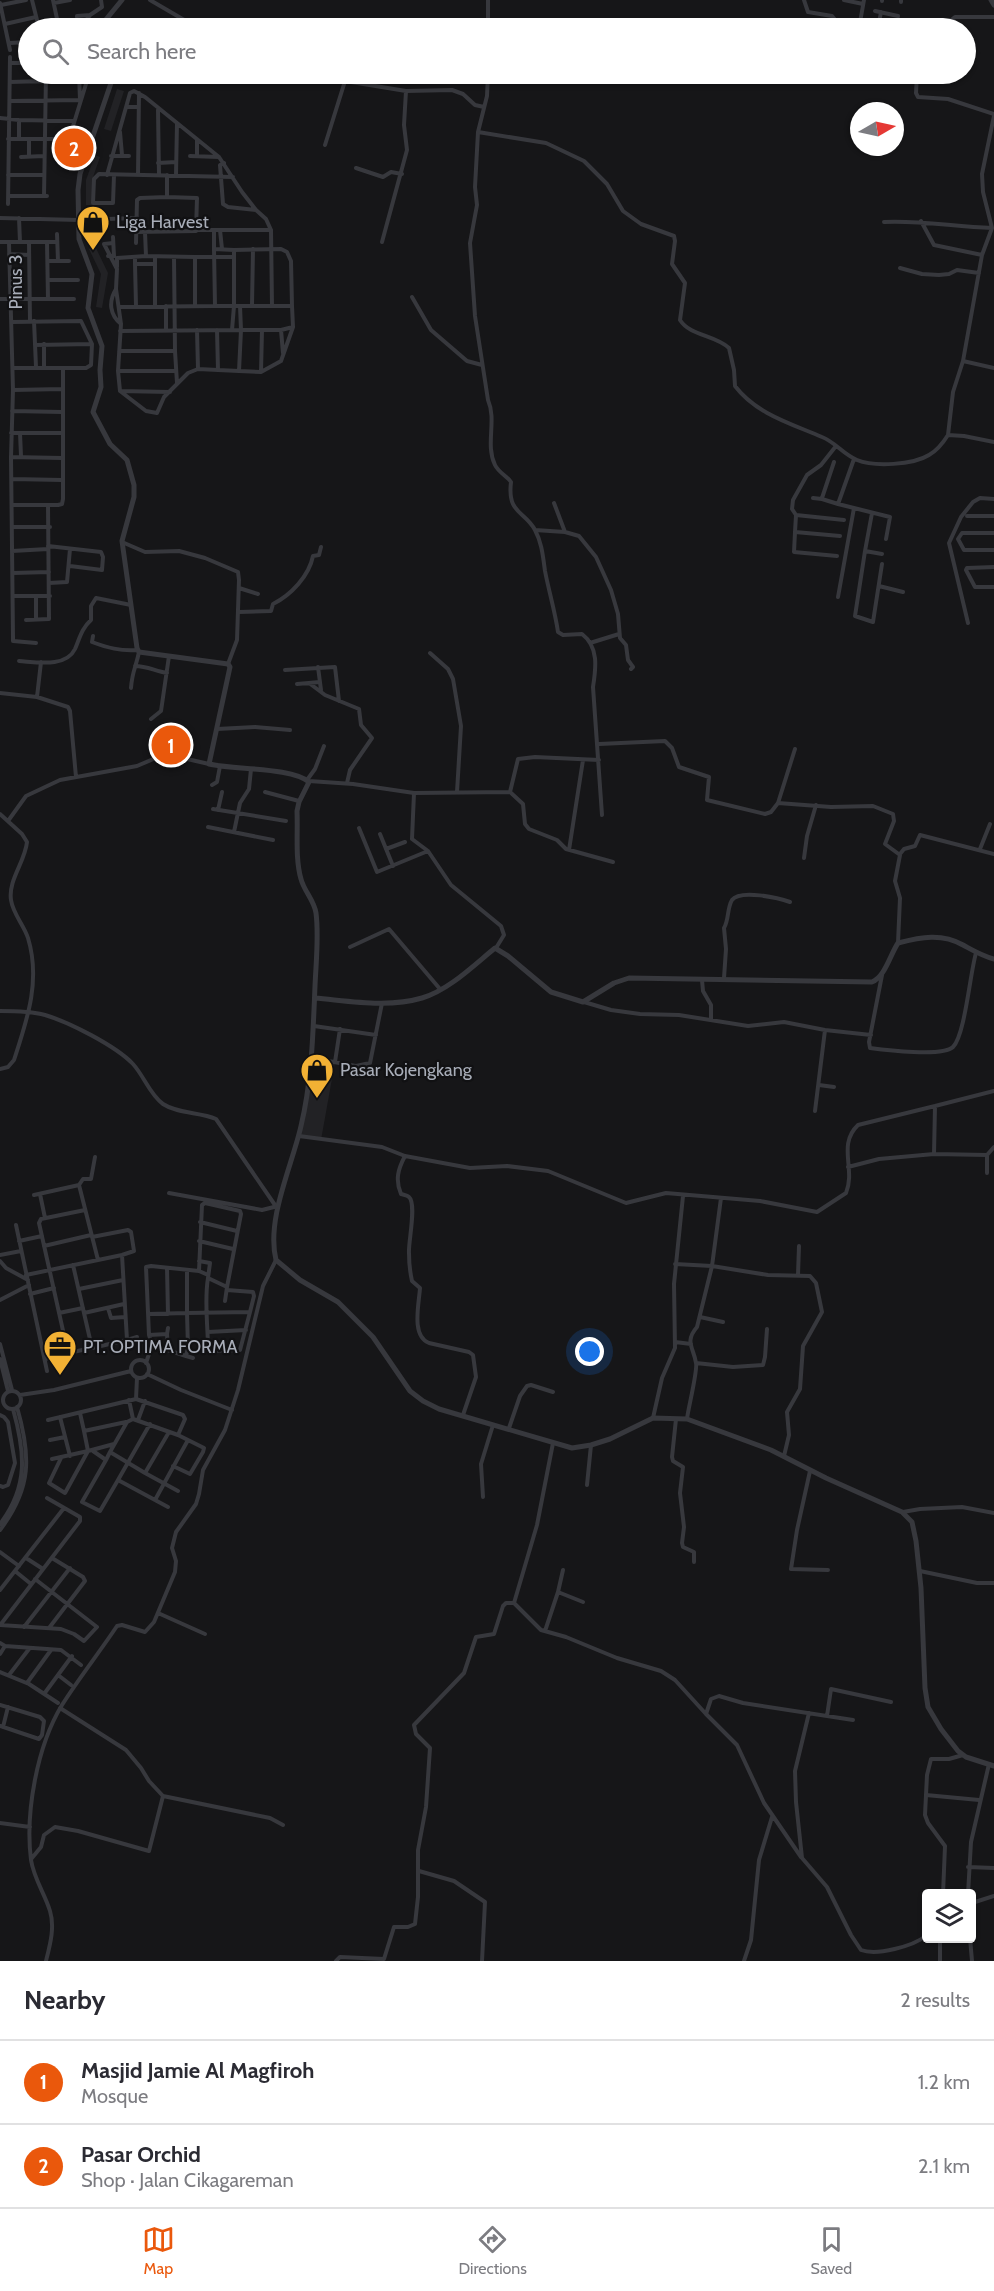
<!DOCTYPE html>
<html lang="en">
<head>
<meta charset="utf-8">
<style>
	body { margin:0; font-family:Cabin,sans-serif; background:#f2f2f3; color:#2b2b33 }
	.controls { position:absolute; right:18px; bottom:18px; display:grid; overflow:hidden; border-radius:6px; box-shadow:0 2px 4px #0004 }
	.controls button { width:54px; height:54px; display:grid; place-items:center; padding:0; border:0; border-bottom:2px solid #e1e1e2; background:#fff; color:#2b2b33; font:30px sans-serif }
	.compass { position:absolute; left:850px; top:102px; width:54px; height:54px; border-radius:50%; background:#fff; box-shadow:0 2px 4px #0004; rotate:81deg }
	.you { position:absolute; left:590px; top:1352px; width:21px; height:21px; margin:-15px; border:4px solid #fff; border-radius:50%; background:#1a73e8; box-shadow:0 0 0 9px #1a73e833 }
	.badge { display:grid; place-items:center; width:39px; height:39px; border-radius:50%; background:#ea580c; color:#fff; font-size:20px; font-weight:700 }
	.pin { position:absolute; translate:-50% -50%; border:3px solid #fff; box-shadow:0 2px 6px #0006 }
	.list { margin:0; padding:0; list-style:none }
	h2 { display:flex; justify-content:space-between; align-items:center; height:78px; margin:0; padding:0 24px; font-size:26px }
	h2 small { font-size:20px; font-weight:400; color:#7c7c81 }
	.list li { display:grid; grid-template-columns:39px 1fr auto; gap:18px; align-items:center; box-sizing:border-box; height:84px; padding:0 24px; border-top:2px solid #e1e1e2 }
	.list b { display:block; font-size:22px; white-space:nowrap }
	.list p { margin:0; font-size:20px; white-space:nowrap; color:#7c7c81 }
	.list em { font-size:20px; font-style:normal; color:#7c7c81 }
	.icon { flex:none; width:33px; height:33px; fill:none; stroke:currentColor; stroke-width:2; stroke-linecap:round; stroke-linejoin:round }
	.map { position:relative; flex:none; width:994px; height:1961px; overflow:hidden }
	.search { position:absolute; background:#fff; box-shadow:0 2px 4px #0004; left:18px; right:18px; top:18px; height:66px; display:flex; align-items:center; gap:15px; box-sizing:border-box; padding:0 21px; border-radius:33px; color:#7c7c81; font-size:22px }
	.sheet { height:246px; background:#fff }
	nav { display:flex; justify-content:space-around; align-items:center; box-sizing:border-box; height:84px; border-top:2px solid #e1e1e2; background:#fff; font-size:16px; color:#7c7c81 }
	nav a { display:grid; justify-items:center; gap:3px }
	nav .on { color:#ea580c }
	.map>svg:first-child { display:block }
	.built { fill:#222225 }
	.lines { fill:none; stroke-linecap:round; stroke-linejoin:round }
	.minor { stroke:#37383d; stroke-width:4 }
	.tertiary { stroke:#37383d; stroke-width:5 }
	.labels { text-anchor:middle; stroke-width:4.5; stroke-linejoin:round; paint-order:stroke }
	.poi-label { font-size:18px; fill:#a8adb8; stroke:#111113; text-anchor:start }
	.street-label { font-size:18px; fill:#a8adb8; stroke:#111113 }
</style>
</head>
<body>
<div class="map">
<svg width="994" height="1961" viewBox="0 0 994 1961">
	<rect width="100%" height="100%" fill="#161618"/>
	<path class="built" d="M117 89 124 91 111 131 104 129Z
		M95 155 100 157 92 180V205H86V180Z
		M95 246 108 273 102 308 96 307 101 274 89 249Z
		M312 1058 335 1062 321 1140 299 1136Z"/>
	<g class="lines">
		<path class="minor" d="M32 0 39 28
			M53 0 59 28
			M150 0 198 28
			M804 0 808 12 832 16 842 28
			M844 0 863 4
			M882 1V0
			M901 2V0
			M0 3 10 50
			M54 3 70 0
			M1 5 26 0
			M875 11 898 16 895 28
			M844 20 860 23
			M5 24 36 17
			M78 28 77 16 90 15
			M81 28 90 15 102 7 101 0
			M488 28V0
			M859 28 864 0
			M878 28 881 12
			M941 28 955 17H994
			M10 43 28 42
			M11 63H28
			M326 74 345 81 406 91 452 90 463 94 475 105 484 107
			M488 74 487 96 478 132 475 187 477 205 470 243 475 316 488 400C497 421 485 444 495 465 499 473 507 476 511 482 507 514 525 511 535 530 542 543 543 557 545 571 549 592 555 611 558 632L563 635 582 634C599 647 596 668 593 687L602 815
			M917 74 916 93 918 97 948 99 994 114
			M10 82 79 80
			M10 101 80 100 79 74
			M126 107H138
			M158 110 159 175
			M0 118 19 120 73 121
			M120 132 122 155
			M478 132 546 143 584 161 607 184 623 211 641 224 674 236 675 241 672 264 685 283 680 320C690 336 715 335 729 348L734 370 735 386C756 414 792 424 822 437 835 442 843 454 857 460 874 467 913 465 929 455 938 450 943 443 948 435L964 436 994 442
			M8 139H69L86 84 87 78 84 74
			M19 139V120
			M29 140V156
			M325 145 345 81
			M197 155V140
			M111 156H129
			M190 156 219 157
			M21 157 44 156
			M158 163 176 162
			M224 163 220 165 223 204 228 207 256 210 266 219 271 230
			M356 168 383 177 391 172 402 174
			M8 175H44
			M107 175 130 93 134 91 145 97 219 157 242 192 256 210
			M114 175 113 203H93L94 179 99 174 233 177
			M138 175 139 93
			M176 175 177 123
			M9 196H47
			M44 196 46 74
			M8 204 10 57
			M0 218 79 220 136 218
			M19 218 20 242
			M921 221 934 245 982 255
			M884 222C920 220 955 227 992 228
			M197 230H214V249L234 250
			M214 230H271L272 306
			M220 230 222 249
			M136 232 196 231 197 198 167 197
			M145 232 146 256 195 257V306
			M57 234 58 261
			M0 242H57
			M47 242 48 299
			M382 242 407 150 404 125 406 91
			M9 243 13 390 11 457 13 637V641L36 643
			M29 243 30 321
			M113 243 104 244 117 269 116 289 121 324 118 371 120 391 146 411 157 413 164 397 188 373 198 369
			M136 243 137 200 140 198 167 197V175
			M214 249 215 306H234L232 330
			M281 249 287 252 291 261 292 306H234V250Z
			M9 254 29 255
			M108 256H114L113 237
			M135 257V264H155V257
			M174 257 175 351
			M195 257H233
			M49 261H69
			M135 264 136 306
			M155 264V306
			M117 267V258L146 256
			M900 268 922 274 939 275 949 274 957 270 979 273
			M49 280H78
			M116 289C108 302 110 315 121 324
			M412 297 431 330 467 361 482 365
			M0 299H74
			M252 305 253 249
			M119 307 214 306
			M34 321 36 367
			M12 322 81 321 92 344 91 365 86 368H63
			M166 330V306
			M197 330 198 369 218 370
			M217 330 218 370 239 371
			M262 330 261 372 281 361 293 327
			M281 330 283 353
			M120 331 241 330 240 306
			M44 344V367
			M35 345 92 344
			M119 351H175L177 383
			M963 361 994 368
			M13 368H63V499L62 504 58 505H13
			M118 371H175
			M261 372 239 371 241 330H281L293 327 292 306
			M13 390 63 389
			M120 391 170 392
			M12 411 62 412
			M11 433H62
			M20 433 21 456
			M948 435 953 392 963 361 982 255 992 228 983 192 982 174 994 116
			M836 446 821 465 807 475 793 500 792 509 796 515 795 532 840 536
			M11 457 62 458
			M12 479 62 480
			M813 498 822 499 838 504 854 459
			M822 498 834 462
			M554 503 565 532
			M838 504 890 517 886 539
			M872 513 865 551 882 554
			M796 515 844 520
			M967 516H994
			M12 527H50
			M535 530 565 532 579 536 596 557 611 590 618 614 620 638 626 645 628 660 633 667 631 669
			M795 532 794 552 837 556
			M994 533H962L958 539 964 550H994
			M122 542 145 552 179 551 205 558 238 572 239 580 237 640 228 664
			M48 546 101 552 103 557 102 570 70 566
			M12 551 48 549
			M865 551 855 616 873 622 882 564
			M994 567 967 568 966 570 975 587H994
			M13 573 49 572
			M49 583 67 582 70 549
			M879 586 903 592
			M239 588 258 594
			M13 596H50
			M36 596V620
			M838 597 854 508
			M239 612 271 611 273 604C291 595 309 576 313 556L319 555 321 547
			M26 620 49 619 48 505
			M968 623 949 543 961 517 973 502 980 498 994 499
			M93 636 92 642C108 648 120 651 137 650
			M590 643 619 634
			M430 653 448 669 453 679 461 726 457 792
			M19 661C36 662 66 668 75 649 80 637 82 628 91 620V606L96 598 131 605
			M135 666C147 666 155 671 167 673
			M318 667 321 690
			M285 670 335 667 339 701
			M309 683 325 695 359 709 361 725 372 738 350 770 347 783
			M297 684 320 682
			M131 688C132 672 136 667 139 652
			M0 693 37 697 68 707 70 711 76 777
			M37 697 41 662
			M151 719 161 711 169 656
			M217 729 255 727 290 730
			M599 744 665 741 672 748 679 767 709 777 707 800 765 814 771 812 778 803 795 749
			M307 780 315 769 324 746
			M309 781 353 784 414 793 510 792 523 804 525 824 529 829 557 840 566 849 613 862
			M212 785 217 782 220 766
			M265 792 299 801
			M510 792 518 759 535 757 599 760
			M414 793 412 839 428 851 451 885 501 926 504 935 496 948
			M778 803 831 807 873 806 893 814 894 821 885 844 900 855 895 881 900 898 898 943
			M213 809 286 821
			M218 810 222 792
			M0 814 22 834 27 842C25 862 8 880 11 900 13 914 24 925 28 938 41 981 27 1020 14 1060L8 1067 0 1069
			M8 821 26 796 60 780 137 766 165 754 209 764
			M208 827 273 840
			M359 828 377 872 428 851
			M234 832 240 803 249 789 251 769
			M380 834 393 866
			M386 849 405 842
			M980 849 990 824
			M569 850 583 760
			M900 854 904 849 915 846 920 835 994 854
			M804 858 807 836 816 805
			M350 947 389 929 440 989
			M882 975 869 1042 870 1048C885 1050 943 1057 953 1047 965 1035 970 973 976 953
			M724 978 726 949 724 928C729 920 727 908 732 900 740 889 779 898 790 902
			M702 980 703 991 711 1005V1020
			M584 1002 611 1010 640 1014 679 1015 748 1026 784 1022 825 1030 871 1035
			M0 1011C15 1011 30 1011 45 1015 69 1022 116 1046 133 1064 144 1076 150 1095 163 1104 178 1114 200 1112 216 1119L277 1208
			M314 1026 376 1035
			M312 1058 356 1066 370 1063 382 1003
			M335 1062 340 1029
			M819 1085 834 1087
			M815 1111 825 1030
			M299 1136 382 1147 405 1156 470 1168 507 1166 548 1171 626 1203 666 1193 760 1201 817 1212 846 1193C856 1169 837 1145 858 1125L935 1106
			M934 1154 987 1155 994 1147
			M987 1155V1173
			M405 1156C398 1169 395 1180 401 1194 404 1195 407 1195 409 1197 417 1204 408 1243 409 1253 409 1263 410 1272 412 1281L420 1288C419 1304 411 1336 429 1343L469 1352 473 1355 476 1377 463 1415
			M848 1167 879 1159 934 1154 935 1106 994 1091
			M79 1185 98 1260
			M169 1193 262 1210 274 1207
			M40 1194 45 1218
			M34 1195 79 1185 83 1179H91L95 1157
			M85 1210 41 1219 39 1223 68 1353 92 1348
			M200 1222 237 1231
			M16 1225 47 1371
			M19 1241 42 1236
			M199 1241 233 1249
			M44 1246 91 1235
			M0 1255 21 1251
			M0 1261 6 1268 28 1280
			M199 1261 210 1263 208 1278 227 1287 225 1301
			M675 1264 712 1266 721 1198
			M73 1265 92 1348 127 1340 122 1255
			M167 1268 168 1314
			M187 1270V1313L250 1312 240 1350 210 1351 208 1349C208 1326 204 1301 208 1278
			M199 1271 202 1205 205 1203 240 1211 241 1214 227 1287
			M26 1275 122 1255 134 1251 131 1232 128 1230 92 1237
			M798 1275 799 1246
			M79 1289 123 1280
			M227 1290 253 1292 254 1296 250 1312
			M30 1294 54 1288
			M0 1300 29 1285
			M108 1308 111 1318 125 1317
			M59 1313 83 1308
			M84 1313 124 1304
			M148 1314 187 1313 188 1348 186 1356 152 1345
			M700 1317 723 1322
			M168 1328 167 1334 149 1335 146 1267 151 1266 199 1271 208 1275
			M208 1332 246 1330
			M167 1334 168 1349
			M127 1340 137 1337
			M675 1342 691 1344
			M0 1344 12 1390
			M186 1356 193 1358
			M0 1359 8 1391
			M45 1359 68 1353
			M131 1369a9 9 0 1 1 18 0a9 9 0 1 1-18 0Z
			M146 1363 152 1345 149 1335
			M696 1363 733 1367 763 1365 765 1357 767 1329
			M147 1374 181 1390 232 1410
			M3 1400a9 9 0 1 1 18 0a9 9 0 1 1-18 0Z
			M20 1395 54 1390 131 1371
			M136 1399 183 1415 185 1419 178 1435
			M129 1400 133 1419 178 1435 204 1448 203 1452 190 1474 173 1466
			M80 1413 84 1431 126 1422
			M0 1415 4 1417 8 1422 15 1463 8 1485 3 1487 0 1486
			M60 1417 70 1456
			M653 1418 662 1378 675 1348 674 1284 683 1196
			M133 1419 127 1422 110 1452 145 1473
			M676 1419 672 1457 673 1461 683 1467 680 1493 684 1527 682 1543 683 1547 694 1552V1562
			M687 1419C688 1409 698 1370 696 1363 694 1348 684 1342 697 1327L712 1266 768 1275 810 1276 816 1283 822 1312 803 1346 800 1389 787 1412 789 1435 784 1456
			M48 1420 136 1399 137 1378
			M138 1420 145 1401
			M150 1424 118 1480 155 1500 188 1440
			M509 1428 520 1396 527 1386 531 1385 553 1392
			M84 1431 88 1451 114 1444
			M169 1432 145 1473 178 1491
			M50 1440 65 1437
			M553 1443 537 1525 514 1603 541 1630 566 1637 617 1658 661 1671 675 1680 706 1714 711 1699 719 1696 743 1703 853 1720
			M93 1451 106 1460 110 1452
			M61 1458 49 1483 65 1493 88 1451
			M52 1459 88 1451
			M106 1460 82 1502 100 1511 118 1480
			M810 1471 797 1530 791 1569 828 1570
			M587 1485 591 1445
			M483 1497 481 1464 493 1425
			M155 1500 168 1507
			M903 1512 920 1509 962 1507 994 1513
			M0 1524C29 1486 25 1452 13 1409
			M0 1530C32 1488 31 1456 17 1407
			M0 1552 19 1566
			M26 1558 43 1569
			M563 1570 558 1592 583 1602
			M15 1571 31 1584
			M920 1571 977 1583H994
			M0 1590 64 1508
			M158 1613 205 1634
			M1 1624 80 1521V1517L47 1498
			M0 1625 61 1629 74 1634 84 1641 97 1627 35 1579
			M24 1627 70 1568
			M49 1628 85 1581 83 1577 52 1558
			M545 1631 558 1592
			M0 1643 5 1646 61 1650 81 1665
			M0 1654 5 1646
			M0 1672 29 1684 58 1703
			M9 1675 29 1649
			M58 1675 71 1685
			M27 1683 51 1650
			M44 1694 72 1656
			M0 1705 40 1717 44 1721 42 1735 39 1739 0 1726
			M60 1708 126 1750 141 1768 149 1781 163 1796 270 1818 283 1825
			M809 1713 795 1771 796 1802 802 1858 827 1887 851 1935 861 1950C877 1956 913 1946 926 1936
			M706 1714 737 1745 764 1803 801 1857
			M827 1716 831 1689 891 1702
			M3 1727 8 1707
			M926 1795 979 1800
			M0 1823 30 1827
			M32 1858 41 1847 44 1835 55 1827 78 1831 149 1851 163 1796
			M968 1867 994 1868
			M419 1871 454 1881 485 1902 482 1961
			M943 1894 945 1846 928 1823 925 1815 927 1775 931 1759H949L963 1755
			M968 1894 971 1842 989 1764
			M972 1903 994 1896
			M970 1938 972 1961
			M46 1961C50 1945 55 1927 50 1911 45 1894 34 1879 31 1860 25 1813 37 1746 62 1705 79 1678 99 1653 117 1626L122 1625 145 1632 154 1622 175 1572 176 1561 172 1548 176 1532 196 1504 199 1494 203 1470 225 1430 238 1390 263 1286 276 1260
			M336 1961 340 1957 384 1959 394 1927H408L415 1924 418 1897V1850L426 1807 430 1748 416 1734 414 1725 464 1673 476 1637 494 1634 503 1606 506 1603H514
			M744 1961 751 1940 759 1860 772 1817
			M940 1961V1938"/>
		<path class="tertiary" d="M991 0 994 5
			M99 28 122 0
			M112 74 111 83 80 174 78 190 79 239 92 274 88 308 102 346 100 370 101 387 93 412 110 444 127 460 134 485V497L122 541 137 648 139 652 228 664 230 667 209 764C234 770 292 767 309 782L299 802 297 811C298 833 295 858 301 879 304 891 314 900 316 913 319 936 316 962 315 986 313 1033 312 1080 301 1126 292 1166 266 1219 276 1260L300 1280 338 1302 373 1337 410 1391 423 1401 439 1409 572 1448 591 1445 610 1439 653 1418 687 1419 771 1450 826 1478 902 1512 912 1522 916 1541 921 1588 925 1688 928 1707 941 1729 958 1751 966 1757 994 1766
			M315 998C350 1001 388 1008 422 998 449 990 474 965 495 948L508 956 551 992 583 1002 614 983 629 978 872 982C885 977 890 955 898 943 921 937 942 933 963 945 974 951 982 956 994 959"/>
	</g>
	<defs>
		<symbol id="shop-pin" viewBox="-11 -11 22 30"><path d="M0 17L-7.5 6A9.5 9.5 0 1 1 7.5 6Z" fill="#f2b134" stroke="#111113"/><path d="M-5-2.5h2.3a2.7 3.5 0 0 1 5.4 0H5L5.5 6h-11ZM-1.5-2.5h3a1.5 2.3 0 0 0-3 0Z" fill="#111"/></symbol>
		<symbol id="office-pin" viewBox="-11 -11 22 30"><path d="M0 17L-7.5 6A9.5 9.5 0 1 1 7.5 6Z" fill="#f2b134" stroke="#111113"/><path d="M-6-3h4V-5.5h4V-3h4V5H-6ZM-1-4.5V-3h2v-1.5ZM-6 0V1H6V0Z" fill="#111"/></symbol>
	</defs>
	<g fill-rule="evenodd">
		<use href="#shop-pin" x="74" y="203" width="38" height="52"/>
		<use href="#shop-pin" x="298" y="1051" width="38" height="52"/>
		<use href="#office-pin" x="41" y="1328" width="38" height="52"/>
	</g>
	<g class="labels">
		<g class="poi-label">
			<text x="116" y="228">Liga Harvest</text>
			<text x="340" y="1076">Pasar Kojengkang</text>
			<text x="83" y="1353">PT. OPTIMA FORMA</text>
		</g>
		<g class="street-label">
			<text transform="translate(16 282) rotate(-90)" y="6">Pinus 3</text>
		</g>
	</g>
</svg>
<div class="controls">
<button><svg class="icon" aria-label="layers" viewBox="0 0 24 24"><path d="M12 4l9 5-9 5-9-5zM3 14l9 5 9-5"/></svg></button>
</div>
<svg class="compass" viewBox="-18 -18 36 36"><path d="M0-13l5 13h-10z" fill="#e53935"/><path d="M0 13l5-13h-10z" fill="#7c7c81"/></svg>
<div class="you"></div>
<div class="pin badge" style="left:171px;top:745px">1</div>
<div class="pin badge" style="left:74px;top:148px">2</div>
<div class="search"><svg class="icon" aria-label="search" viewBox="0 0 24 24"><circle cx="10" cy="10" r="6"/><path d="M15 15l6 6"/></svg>Search here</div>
</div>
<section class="sheet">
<h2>Nearby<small>2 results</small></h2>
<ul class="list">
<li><span class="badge">1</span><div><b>Masjid Jamie Al Magfiroh</b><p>Mosque</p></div><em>1.2 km</em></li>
<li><span class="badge">2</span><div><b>Pasar Orchid</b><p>Shop · Jalan Cikagareman</p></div><em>2.1 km</em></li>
</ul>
</section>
<nav>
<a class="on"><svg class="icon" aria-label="map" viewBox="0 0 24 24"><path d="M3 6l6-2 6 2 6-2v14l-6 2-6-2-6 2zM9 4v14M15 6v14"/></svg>Map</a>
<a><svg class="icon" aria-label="directions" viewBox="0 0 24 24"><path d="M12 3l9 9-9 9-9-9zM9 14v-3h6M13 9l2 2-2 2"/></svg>Directions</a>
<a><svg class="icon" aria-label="saved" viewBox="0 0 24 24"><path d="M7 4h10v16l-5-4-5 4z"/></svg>Saved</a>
</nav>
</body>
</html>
